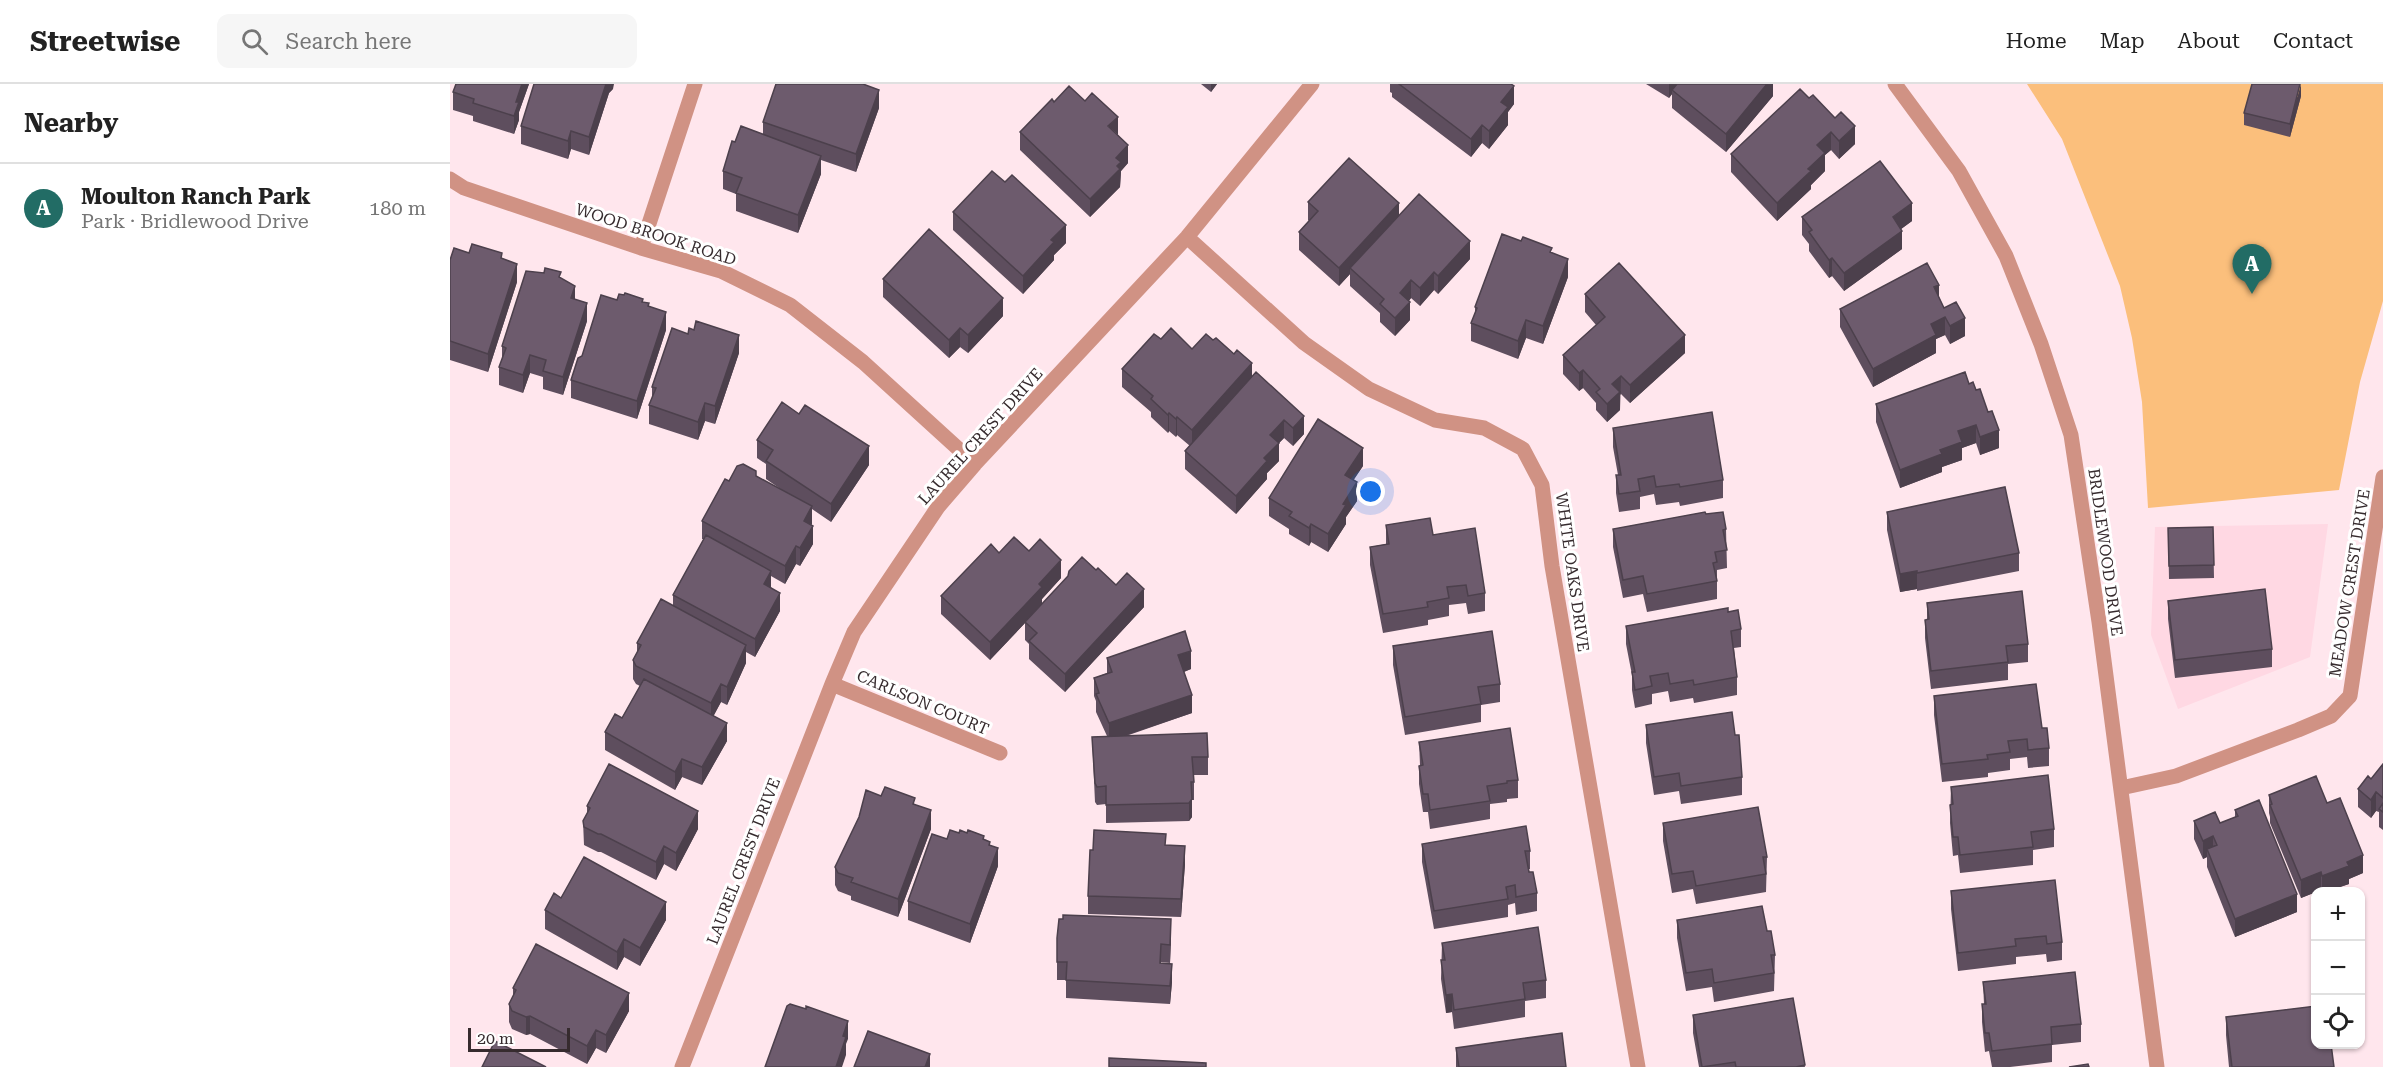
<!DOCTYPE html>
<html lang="en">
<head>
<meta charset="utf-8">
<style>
	body { margin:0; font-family:"Roboto Serif",serif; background:#f6f6f6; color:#222 }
	.controls { position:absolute; right:18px; bottom:18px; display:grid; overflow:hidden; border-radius:12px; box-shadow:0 2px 4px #0004 }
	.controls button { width:54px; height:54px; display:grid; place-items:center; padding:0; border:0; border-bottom:2px solid #e0e0e0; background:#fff; color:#222; font:30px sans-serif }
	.scale { position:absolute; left:18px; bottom:15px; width:102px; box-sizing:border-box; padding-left:6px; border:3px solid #362b2e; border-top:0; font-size:16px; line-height:21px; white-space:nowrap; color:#362b2e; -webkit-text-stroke:4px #fff; paint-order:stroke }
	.you { position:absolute; left:921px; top:408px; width:21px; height:21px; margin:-15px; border:4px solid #fff; border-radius:50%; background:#1a73e8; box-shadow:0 0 0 9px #1a73e833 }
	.badge { display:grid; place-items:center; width:39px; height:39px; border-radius:50%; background:#226c65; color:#fff; font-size:20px; font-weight:700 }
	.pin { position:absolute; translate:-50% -50px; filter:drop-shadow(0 2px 3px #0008) }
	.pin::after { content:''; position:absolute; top:32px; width:21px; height:18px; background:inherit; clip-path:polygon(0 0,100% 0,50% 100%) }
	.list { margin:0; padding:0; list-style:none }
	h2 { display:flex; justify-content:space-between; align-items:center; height:78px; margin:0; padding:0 24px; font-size:26px }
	h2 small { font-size:20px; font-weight:400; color:#767676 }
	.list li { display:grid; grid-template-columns:39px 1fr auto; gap:18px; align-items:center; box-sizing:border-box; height:90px; padding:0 24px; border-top:2px solid #e0e0e0 }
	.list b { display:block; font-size:22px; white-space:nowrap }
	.list p { margin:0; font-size:20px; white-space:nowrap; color:#767676 }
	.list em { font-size:20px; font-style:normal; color:#767676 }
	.icon { flex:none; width:33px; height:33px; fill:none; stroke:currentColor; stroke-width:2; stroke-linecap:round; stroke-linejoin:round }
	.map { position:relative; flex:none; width:1933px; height:983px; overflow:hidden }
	header { display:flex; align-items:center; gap:36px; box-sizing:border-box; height:84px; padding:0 30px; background:#fff; border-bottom:2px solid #e0e0e0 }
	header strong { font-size:28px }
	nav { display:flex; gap:33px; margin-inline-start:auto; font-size:21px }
	.search { width:420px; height:54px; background:#f6f6f6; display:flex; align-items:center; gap:15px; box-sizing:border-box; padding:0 21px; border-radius:12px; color:#767676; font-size:22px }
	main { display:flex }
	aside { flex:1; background:#fff }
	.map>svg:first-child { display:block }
	.built { fill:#ffd8e3 }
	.green { fill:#fbbf7c }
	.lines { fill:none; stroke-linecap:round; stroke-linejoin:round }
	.minor { stroke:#d09284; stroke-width:15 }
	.wall { fill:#5e4e5e }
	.shaded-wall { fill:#4c404c }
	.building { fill:#6d5b6d; stroke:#4c404c; stroke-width:1.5 }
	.labels { text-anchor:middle; stroke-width:6; stroke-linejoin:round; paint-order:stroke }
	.street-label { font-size:16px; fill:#362b2e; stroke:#fff }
</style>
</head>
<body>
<header>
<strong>Streetwise</strong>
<div class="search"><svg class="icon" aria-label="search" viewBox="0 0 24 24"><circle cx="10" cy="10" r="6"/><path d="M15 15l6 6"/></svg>Search here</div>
<nav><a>Home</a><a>Map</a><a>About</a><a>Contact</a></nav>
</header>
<main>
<aside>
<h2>Nearby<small></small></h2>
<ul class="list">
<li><span class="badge">A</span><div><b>Moulton Ranch Park</b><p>Park · Bridlewood Drive</p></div><em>180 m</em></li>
</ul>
</aside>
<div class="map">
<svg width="1933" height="983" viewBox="0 0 1933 983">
	<rect width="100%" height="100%" fill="#ffe6ed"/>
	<path class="built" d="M1878 440 1860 573 1728 625 1701 551 1705 443Z"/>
	<path class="green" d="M1577 0H1933V217L1910 298 1889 406 1698 424 1692 318 1682 254 1670 202 1612 55Z"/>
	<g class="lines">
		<path class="minor" d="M1445 0 1509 87 1556 172 1591 260 1621 351 1649 538 1707 983
			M0 95 14 104 191 164 271 187 340 221 413 278 525 380
			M737 153 854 259 919 305 985 336 1034 344 1073 365 1092 401 1102 482 1188 983
			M191 164 245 0
			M382 600 550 669
			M1671 704 1726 692 1848 646 1881 632 1900 612 1933 393
			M232 983 382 600 404 548 488 423 525 380 737 153 862 0"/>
	</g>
	<path class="wall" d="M6 0H79L69 28V36L64 50 23 37V32L3 26V8Z
		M751 0H767L761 8Z
		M940 0H1061L1064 20 1058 28V41L1039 65 1032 59 1021 73 942 13V9L940 8Z
		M1196 0H1323V12L1276 68 1222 24V10L1219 14Z
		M163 5 159 9 139 71 121 65 118 75 71 60V42Z
		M1851 12 1840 53 1794 41V29Z
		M1359 14 1405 60 1389 75 1381 66 1375 71V87L1361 101V105L1327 137 1281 88V70Z
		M604 18 668 51 678 79 671 87 670 103 640 133 570 66V48Z
		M429 24 406 88 371 76V90L348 149 286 127V110L273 105V87L285 58 313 50V38Z
		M858 118 949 131 1020 175 988 210 984 206 970 222 961 214 959 217 960 236 945 252 930 238V229L900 202V190L889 202 849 166V148L859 137 858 136Z
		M503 128 616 159 604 171V176L573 210 503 146Z
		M1352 133 1462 137 1451 145 1452 165 1394 207 1382 192 1379 194 1359 167V160L1352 151Z
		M19 169 52 175 67 198 38 288 0 276V176Z
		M1102 169 1118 193 1093 260 1076 254 1068 275 1021 257V239L1025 230V223Z
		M111 194 125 215 137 237 113 311 93 305V293L80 289 73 309 49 301V283L52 276V262Z
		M433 195 553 232 518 269 510 263 499 274 433 213Z
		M1135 210 1235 269 1180 319 1171 310 1170 311V326L1157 338 1146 326V319L1133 304 1129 307 1113 290V271L1146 241 1135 228Z
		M1489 213 1494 224 1515 252 1500 260 1495 251 1486 255V269L1423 303 1390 243V225Z
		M167 216 193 218 199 222 216 246 187 335 121 314V296L132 272Z
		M244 246 289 269 265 340 255 337 248 356 199 340V321L202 315V303L238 250Z
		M711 255 742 265 802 293 854 350 843 362 834 354 829 359V377L817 389V395L786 430 735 385V367L740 362 727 351 726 353 719 347 718 349 701 333V328L672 303V285Z
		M1519 300 1549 364 1530 371 1526 359 1512 364V376L1492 383V388L1450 404 1426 338V320Z
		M1163 344 1273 396V414L1230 422 1229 418 1206 421 1204 410 1190 413V425L1169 428 1166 409V391H1168L1163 363Z
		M307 356 419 381 381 438 362 425 361 441 363 460 350 482 346 480 335 500 321 492V503L330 527 305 573 296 568V579L277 621 271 618 263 632 277 657 252 701 232 693 225 706 155 666V648L172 634 190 602 186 600 183 595V576L187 569V559L223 522V511L254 455H252V437L279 397 306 392 332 406 316 395V380L307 374Z
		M913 382 903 396 907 417 896 433V440L878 468 861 458 859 462 839 450V445L819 432V414Z
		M1437 428 1569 469V487L1467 507V505L1450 508 1437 446Z
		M1256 430 1276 445 1277 484 1267 486V515L1197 528 1193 510 1173 514 1163 463V445Z
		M936 441 983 451 1035 509V527L1018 530 1016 519 999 521V532L978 536V541L933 549 920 481V463L936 460Z
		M1763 443 1764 494 1719 495 1718 444Z
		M579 467 611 494 592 515V520L646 486 694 523 615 608 579 575V560L575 556V539L540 576 491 530V512L549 469Z
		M1718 517 1822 565V583L1725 594 1718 535Z
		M1477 519 1578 560V578L1558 580V596L1481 605 1475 554V536H1477Z
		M1278 528 1291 545V563L1284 564 1287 593V611L1244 619 1243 614 1220 618 1218 607 1202 610V620L1185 624 1182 606V591L1176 560V542Z
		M943 562 1050 600V618L1031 621V638L955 651 943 581Z
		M657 574 741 585 734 588 742 629 676 652 758 673V691H744V716H742V733L739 737 656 739V720L647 721 645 718 642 653 657 652 646 628V617L644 612V594L657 589Z
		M1484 612 1592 644 1599 664V682L1578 684 1577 673 1560 675V686L1538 689V693L1492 698 1484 631Z
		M1196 641 1292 693V711L1231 720 1229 707 1204 711 1196 659Z
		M969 658 1068 696V714L1057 715V718L1040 720V735L980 745 978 728H973L969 700V682L970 681Z
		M1933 680V746L1929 743V728L1926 727 1921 734 1908 723V705L1921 695Z
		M1501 703 1604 745V763L1583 766V781L1510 789 1508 771 1503 772 1500 739Z
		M1819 711 1877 719 1913 789 1899 795V800L1878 807H1871V806L1851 814 1820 739V733L1819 729Z
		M431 712 465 720 481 745 448 833 401 816V812L388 807 385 801V783Z
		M137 722 248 745 226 787 214 780 206 796 151 768H148L134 761 133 737 137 730Z
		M1785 726 1847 828 1785 853 1757 783V773L1753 775 1744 755V737L1770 739 1785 733Z
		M1213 739 1317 773 1316 808 1246 820 1243 805 1222 809 1213 757Z
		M509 749 534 756 540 761 548 782 520 859 458 836V817Z
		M972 760 1080 767V785H1078L1087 809V827L1066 831 1065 819 1058 821V833L984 845 972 778Z
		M716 761 735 780 731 833 638 830V812Z
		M1501 807 1612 858V876L1597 878 1596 870 1566 873V880L1508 887 1501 825Z
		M111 814 216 836 190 882 174 873 167 886 95 845V826Z
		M1227 836 1317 847 1325 871 1324 907 1264 918 1262 903 1236 907 1227 854Z
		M607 854H721L720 879 711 878V879L722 898 720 920 616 914V896H607Z
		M992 859 1096 896V914L1075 917V933L1004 945 1002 928 996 929 991 895Z
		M1533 898 1631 940V958L1602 961V978L1560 983H1542L1539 967 1535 968 1532 938V920H1534Z
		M63 904 179 927 156 969 146 964 137 980 80 950 76 951 62 945 59 938V920L63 912Z
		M1343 914 1355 983H1249L1243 949V931Z
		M1776 933 1884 983H1779L1776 951Z
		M1006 964 1116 983H1006Z"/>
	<path class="shaded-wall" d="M72 0H79L69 28V36L64 50V32L66 18Z
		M156 0H164L163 5 159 9 139 71V53Z
		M761 0H767L761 8Z
		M1219 0H1228L1222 6V10L1219 14Z
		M1317 0H1323V12L1276 68V50Z
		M1851 0V12L1840 53V40Z
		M1064 2V20L1058 28V41L1039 65V47L1051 18Z
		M429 6V24L406 88V70Z
		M668 33V51L658 42Z
		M1032 41V59L1021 73V55Z
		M1405 42V60L1389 75V57Z
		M121 47V65L118 75V57Z
		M1381 48V66L1375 71V87L1361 101V105L1327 137V119L1358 85 1367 61Z
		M678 61V79L671 87 670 103 640 133V115L666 74Z
		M371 72V90L348 149V131Z
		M949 119V137L900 184V190L889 202V184Z
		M1462 119V137L1443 151V133Z
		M616 141V159L604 171V176L573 210V192L601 156Z
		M1452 147V165L1394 207V189Z
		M1020 157V175L988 210V192Z
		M1382 174V192L1379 194V176Z
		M1118 175V193L1093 260V242Z
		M67 180V198L38 288V270Z
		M984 188V206L970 222V204Z
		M961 196V214L950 227V209Z
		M1489 201V219L1484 203Z
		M125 202V220L121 214Z
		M553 214V232L518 269V251Z
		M960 218V236L945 252V234Z
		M137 219V237L113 311V293Z
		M216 228V246L187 335V317Z
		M1495 233V251L1486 255V269L1423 303V285L1481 240Z
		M1515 234V252L1500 260V242Z
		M1076 236V254L1068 275V257Z
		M510 244V263L499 274V256Z
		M289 251V269L265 340V322Z
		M1235 251V269L1180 319V301Z
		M80 271V289L73 309V291Z
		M802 279V297L742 364V346Z
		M1133 286V304L1129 307V289Z
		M1171 292 1170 326 1157 338V320L1162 300Z
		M255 319V337L248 356V338Z
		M719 329V347L718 349V331Z
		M854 332V350L843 362V344Z
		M727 333V351L726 353V335Z
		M834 336V354L829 359V377L817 389V395L786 430V412L814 374 820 351Z
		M1526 341V359L1512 364V376L1492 383V388L1450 404V386L1490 366 1508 347Z
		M1549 346V364L1530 371V353Z
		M419 362V381L381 438V420Z
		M913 364V382L895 409V391Z
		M907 398V417L896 433V440L878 468V450L893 420Z
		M362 422V440L354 455V437Z
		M861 440V458L859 462V444Z
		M363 442V460L350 482V464Z
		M346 462V480L335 500V482Z
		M611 476V494L592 515V521L540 576V558L589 500Z
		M321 487V505L314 500Z
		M1467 487V505L1450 508V490Z
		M694 505V523L615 608V590Z
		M330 509V527L305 573V555Z
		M296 561V579L277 621V603Z
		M741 567V585L728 590V571Z
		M271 600V618L261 637V619Z
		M742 611V629L659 657V639Z
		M277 639V657L252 701V683Z
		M232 675V693L225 706V688Z
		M1926 708V727L1921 734V716Z
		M742 715V733L739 737V719Z
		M481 726V745L448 833V815Z
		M248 727V745L226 787V769Z
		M1763 752V770L1757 765V773L1753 775V757Z
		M214 762V780L206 796V778Z
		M735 762V780L731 833V815Z
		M548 764V782L520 859V840Z
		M1913 771V789L1899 795V800L1878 807H1872V792L1897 778Z
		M1871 788V806L1866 807V808L1851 814V796Z
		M1847 810V828L1785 853V835Z
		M216 818V836L190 882V864Z
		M721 835V854L720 879V861Z
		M174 855V873L167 886V868Z
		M722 880V898L720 920V902Z
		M179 909V927L156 969V951Z
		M1002 910V928L996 929V911Z
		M80 932V950L76 951V933Z
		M398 937V955L396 960V971L392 983H386L393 952Z
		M146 946V964L137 980V962Z
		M480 970V983H475Z"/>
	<path class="building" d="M6 0H72L66 18H69L64 32 23 19 24 15 3 8Z
		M84 0H156L139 53 121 47 118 57 71 42Z
		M326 0H413L429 6 406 70 313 38Z
		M949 0H1061L1064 2 1051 18 1058 23 1039 47 1032 41 1021 55Z
		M1227 0H1317L1276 50 1222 6Z
		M1802 0H1850L1840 40 1794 29Z
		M619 2 635 17 642 9 668 33 658 42 678 61 666 74 671 78 667 82 670 85 640 115 570 48 602 15 604 18Z
		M1350 5 1359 14 1363 11 1385 34 1391 28 1405 42 1389 57 1381 48 1367 61 1375 69 1358 85 1361 87 1327 119 1281 70Z
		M291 42 371 72 348 131 286 109 292 94 273 87 282 57 285 58Z
		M899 74 949 119 889 184 849 148 868 127 858 118Z
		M1430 77 1462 119 1443 133 1452 147 1394 189 1382 174 1379 176 1359 148 1362 146 1352 133Z
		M542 87 555 98 562 91 616 141 601 156 604 158 573 192 503 128Z
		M969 110 1020 157 988 192 984 188 970 204 961 196 950 209 960 218 945 234 930 220 934 215 900 184Z
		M479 145 553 214 518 251 510 244 499 256 433 195Z
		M1052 150 1071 157 1073 153 1102 164 1100 168 1118 175 1093 242 1076 236 1068 257 1021 239 1027 224 1025 223Z
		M22 160 52 169 51 174 67 180 38 270 0 257V176L4 164 19 169Z
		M1169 179 1235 251 1180 301 1171 292 1162 300 1170 308 1157 320 1146 308 1150 305 1133 286 1129 289 1113 271 1155 233 1135 210Z
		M1477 179 1489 201 1484 203 1494 224 1506 218 1515 234 1500 242 1495 233 1481 240 1486 251 1423 285 1390 225Z
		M95 184 111 188 109 193 125 202 121 214 137 219 113 293 93 287 96 276 80 271 73 291 49 283 56 264 52 262 76 187 94 189Z
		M175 209 193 215 192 218 199 219 198 222 216 228 187 317 121 296 128 274 132 272 151 211 167 216 169 210 174 211Z
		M246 237 289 251 265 322 255 319 248 338 199 321 206 304 202 303 222 244 238 250 239 244 244 246Z
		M721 244 742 265 756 250 763 256 766 254 784 270 787 266 802 279 742 346 727 333 726 335 719 329 718 331 701 315 703 312 672 285 704 250 711 255Z
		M806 288 854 332 843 344 834 336 820 351 829 359 814 374 817 377 786 412 735 367Z
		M1515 288 1519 300 1523 298 1526 306 1530 305 1538 328 1542 327 1549 346 1530 353 1526 341 1508 347 1512 358 1490 366 1492 370 1450 386 1426 320Z
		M332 318 349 330 355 321 419 362 381 420 316 377 323 366 307 356Z
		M1262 328 1273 396 1230 403 1229 400 1206 403 1204 392 1188 395 1190 407 1169 410 1166 391H1171L1163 344Z
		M868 335 913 364 895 391 907 398 893 420 896 421 878 450 861 440 859 444 839 432 842 428 819 414Z
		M293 380 306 387V392L362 422 354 437 363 442 350 464 346 462 335 482 252 437 275 395 279 397 287 382Z
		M1555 403 1569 469 1467 489V487L1450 490 1437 428Z
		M1255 428 1256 430 1273 428 1276 445 1273 446 1277 466 1265 468 1267 478 1263 479 1267 497 1197 510 1193 492 1173 496 1163 445Z
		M980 434 983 451 1025 444 1035 509 1018 512 1016 501 997 503 999 514 977 518 978 523 933 530 920 463 939 460 936 441Z
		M1763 443 1764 481 1719 482 1718 444Z
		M256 451 321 487 314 500 330 509 305 555 223 511Z
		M564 453 579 467 590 455 611 476 589 500 592 503 540 558 491 512 541 460 549 469Z
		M632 473 646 486 648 484 666 501 677 489 694 505 615 590 579 557 587 549 575 538 618 492 619 487Z
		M1815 505 1822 565 1725 576 1718 517Z
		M1572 507 1578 560 1556 562 1558 578 1481 587 1475 536 1479 535 1477 519Z
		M211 515 296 561 277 603 271 600 261 619 186 582 183 576 191 561 187 559Z
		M1278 524V528L1288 526 1291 545 1281 547 1287 593 1244 601 1243 596 1220 600 1218 589 1200 592 1202 602 1185 606 1182 588H1185L1176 542Z
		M735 547 741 567 728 571 742 611 659 639 646 610 649 609 644 594 662 588 657 574Z
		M1042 547 1050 600 1028 603 1031 620 955 633 943 562Z
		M194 595 277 639 252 683 232 675 225 688 155 648 165 630 172 634Z
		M1586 600 1592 644H1597L1599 664 1578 666 1577 655 1558 657 1560 668 1537 671 1538 675 1492 680 1484 612Z
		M1282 628 1285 651H1289L1292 693 1231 702 1229 689 1204 693 1196 641Z
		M1060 644 1068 696 1057 697V699L1037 702 1040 717 980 726 978 710H973L969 682 973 681 969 658Z
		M757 649 758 673H742L744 698H741L742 715 739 719 656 721V702L647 703 645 699 642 653Z
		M159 680 248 727 226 769 214 762 206 778 151 750H148L134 743 133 737 140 724 137 722Z
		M1933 680V714L1926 708 1921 716 1908 705 1918 692 1921 695Z
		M1598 691 1604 745 1581 748 1583 763 1510 771 1508 753H1503L1500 721 1503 720 1501 703Z
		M1866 692 1877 719 1890 714 1913 771 1897 778 1899 782 1872 792 1871 788 1851 796 1820 721 1822 720 1819 711Z
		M435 703 465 714 463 720 481 726 448 815 401 798 403 794 388 789 385 783 409 733 416 706 431 712Z
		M1809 716 1847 810 1785 835 1757 765 1767 761 1763 752 1753 757 1744 737 1765 728 1770 739 1788 732 1785 726Z
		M1933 719V728L1929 725Z
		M1308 723 1317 773H1313L1316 790 1246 802 1243 787 1222 790 1213 739Z
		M1076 742 1080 767H1075L1079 788H1083L1087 809 1066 813 1065 801 1056 803 1058 815 984 827 972 760Z
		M500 746 509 749 510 746 517 749 518 746 534 752 533 755 540 758 539 761 548 764 520 840 458 817 482 750 497 755Z
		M644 746 716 750 715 761 735 762 731 815 638 812 640 766H643Z
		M134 773 216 818 190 864 174 855 167 868 95 826 104 809 111 814Z
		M1605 796 1612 858 1597 860 1596 852 1565 855 1566 862 1508 869 1501 807Z
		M1312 822 1317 847H1321L1325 871H1321L1324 889 1264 899 1262 885 1236 889 1227 836Z
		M613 831 721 835 720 861 711 860 710 879 722 880 720 902 616 896 617 878H607V854L609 835H613Z
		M1088 843 1096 896 1073 899 1075 915 1004 926 1002 910 996 911 991 876H995L992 859Z
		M86 860 179 909 156 951 146 946 137 962 80 932 76 933 62 927 59 920 66 906 63 904Z
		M1625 888 1631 940 1601 943 1602 960 1542 967 1539 949H1535L1532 920H1536L1533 898Z
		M1343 914 1355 981 1346 983H1286L1285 978 1252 983 1243 931Z
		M340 920 356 925V922L398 937 393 952 396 953 386 983H315L337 922Z
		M1866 922V960H1881L1884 983H1782L1776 933Z
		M418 947 480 970 475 983H404Z
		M1112 949 1116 983H1009L1006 964Z
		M45 957 96 983H32Z
		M659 974 756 979V983H659Z
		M1638 980 1639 983H1619Z"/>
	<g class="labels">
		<g class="street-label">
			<text transform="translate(206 150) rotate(18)" y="6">WOOD BROOK ROAD</text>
			<text transform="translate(530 352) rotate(-48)" y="6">LAUREL CREST DRIVE</text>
			<text transform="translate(1656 468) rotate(82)" y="6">BRIDLEWOOD DRIVE</text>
			<text transform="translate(1123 488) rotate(82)" y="6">WHITE OAKS DRIVE</text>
			<text transform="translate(1899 499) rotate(-81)" y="6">MEADOW CREST DRIVE</text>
			<text transform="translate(473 618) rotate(23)" y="6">CARLSON COURT</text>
			<text transform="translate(293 777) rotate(-69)" y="6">LAUREL CREST DRIVE</text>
		</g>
	</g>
</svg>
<div class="controls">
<button>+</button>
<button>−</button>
<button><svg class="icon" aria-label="locate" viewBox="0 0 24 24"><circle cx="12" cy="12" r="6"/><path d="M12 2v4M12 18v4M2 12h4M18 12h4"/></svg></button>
</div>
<div class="scale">20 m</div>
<div class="you"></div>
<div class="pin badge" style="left:1802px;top:210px">A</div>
</div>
</main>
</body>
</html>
